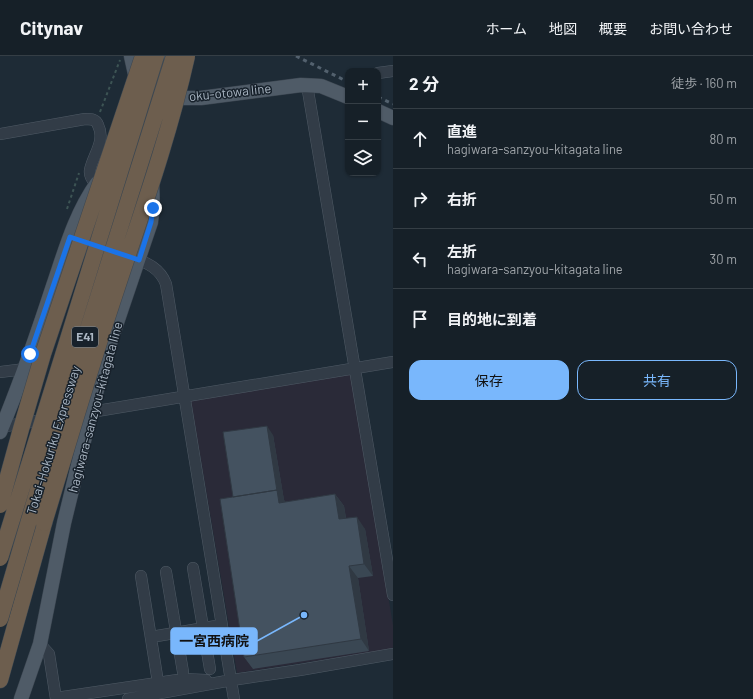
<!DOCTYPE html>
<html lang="ja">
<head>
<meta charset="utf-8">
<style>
	body { margin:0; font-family:Barlow,"Noto Sans JP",sans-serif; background:#1f2830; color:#f1f3f6 }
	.controls { position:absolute; right:12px; top:12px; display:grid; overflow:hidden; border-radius:8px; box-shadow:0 1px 3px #0004 }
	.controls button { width:36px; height:36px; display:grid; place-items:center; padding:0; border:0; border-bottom:1px solid #353e45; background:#162028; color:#f1f3f6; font:20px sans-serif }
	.stop { position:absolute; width:12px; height:12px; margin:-9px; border:3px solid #1a73e8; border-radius:50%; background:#fff }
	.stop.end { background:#1a73e8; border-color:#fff; box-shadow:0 1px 4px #0008 }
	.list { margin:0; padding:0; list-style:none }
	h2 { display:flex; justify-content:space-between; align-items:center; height:52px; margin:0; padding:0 16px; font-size:17px }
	h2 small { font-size:13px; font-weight:400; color:#9ea3a8 }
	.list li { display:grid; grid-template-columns:26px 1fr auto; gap:12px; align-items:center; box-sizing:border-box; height:60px; padding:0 16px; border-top:1px solid #353e45 }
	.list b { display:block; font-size:15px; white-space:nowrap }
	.list p { margin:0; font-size:13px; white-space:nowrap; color:#9ea3a8 }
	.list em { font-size:13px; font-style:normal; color:#9ea3a8 }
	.actions { display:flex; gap:8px; padding:12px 16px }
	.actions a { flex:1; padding:9px 0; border:1px solid #79b7fc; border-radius:12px; text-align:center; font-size:14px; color:#79b7fc }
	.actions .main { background:#79b7fc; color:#111 }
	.icon { flex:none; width:22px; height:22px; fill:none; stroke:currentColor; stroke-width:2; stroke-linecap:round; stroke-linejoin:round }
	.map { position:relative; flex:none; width:393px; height:643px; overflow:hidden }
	header { display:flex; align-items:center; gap:24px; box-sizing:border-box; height:56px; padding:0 20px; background:#162028; border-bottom:1px solid #353e45 }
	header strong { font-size:19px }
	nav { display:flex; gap:22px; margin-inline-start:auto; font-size:14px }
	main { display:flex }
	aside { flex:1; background:#162028 }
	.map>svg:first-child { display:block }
	.medical { fill:#2a2a38 }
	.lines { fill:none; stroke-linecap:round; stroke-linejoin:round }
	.minor-casing { stroke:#4f5a65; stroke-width:12 }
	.major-casing { stroke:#3b4550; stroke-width:15 }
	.highway-casing { stroke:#3c4751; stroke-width:17 }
	.path { stroke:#3d5454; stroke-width:2; stroke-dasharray:3 3; stroke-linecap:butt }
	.minor { stroke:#323c47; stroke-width:11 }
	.major { stroke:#4f5b67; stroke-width:14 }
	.highway { stroke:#6d5e4e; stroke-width:16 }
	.rail { stroke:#53616e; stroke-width:3; stroke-dasharray:4 4; stroke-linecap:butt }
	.highway-bridge-casing { stroke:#3c4751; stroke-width:17; stroke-linecap:butt }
	.highway-bridge { stroke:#6d5e4e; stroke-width:16 }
	.wall { fill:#3a4753 }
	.shaded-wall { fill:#303943 }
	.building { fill:#445260; stroke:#303943 }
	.route { stroke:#1a73e8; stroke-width:5 }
	.labels { text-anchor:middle; stroke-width:3; stroke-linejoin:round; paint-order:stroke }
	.shield { fill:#17212b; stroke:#7f8a96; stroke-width:1 }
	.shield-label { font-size:12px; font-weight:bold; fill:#abb7c4 }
	.street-label { font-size:13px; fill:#abb7c4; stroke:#17212b }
	.leader { fill:none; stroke:#79b7fc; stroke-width:1.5 }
	.callout-dot { fill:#79b7fc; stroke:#17212b; stroke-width:1.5 }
	.callout { fill:#79b7fc; stroke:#79b7fc; stroke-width:1.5 }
	.callout-label { font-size:14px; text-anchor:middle; font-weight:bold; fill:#111 }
</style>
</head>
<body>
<header>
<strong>Citynav</strong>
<nav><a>ホーム</a><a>地図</a><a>概要</a><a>お問い合わせ</a></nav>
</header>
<main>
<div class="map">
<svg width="393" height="643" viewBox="0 0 393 643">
	<rect width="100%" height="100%" fill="#1e2b36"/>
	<path class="medical" d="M351 317 393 569V593L237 617 191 345Z"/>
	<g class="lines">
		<defs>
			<path id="minor" d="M378 17 393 15
				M307 29 393 539
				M0 78 85 63C91 63 96 63 98 69 106 85 93 99 90 114 89 120 92 124 96 128
				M132 201C147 207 160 212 166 228L234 643
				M0 316 25 313
				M85 357 393 306
				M0 371 49 363
				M193 512 210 613
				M166 516 183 616
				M141 520 157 620
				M151 581 222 569
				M40 588 49 598 56 643
				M56 642 184 623 206 624
				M128 643 232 624 300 614 393 598"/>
			<path id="major" d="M131 0 135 18 140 24
				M166 39 185 42H201L301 29 321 30 348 41
				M378 55 393 62
				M150 57 154 35 164 0
				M0 376C20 328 37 279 53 230 65 195 75 158 97 127
				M21 643 40 588 64 467 91 356 108 293 151 166C155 139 150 111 149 84"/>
			<path id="highway" d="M0 624 44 467"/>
		</defs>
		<use href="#minor" class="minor-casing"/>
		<use href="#major" class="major-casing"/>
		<use href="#highway" class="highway-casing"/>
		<path class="path" d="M100 56 120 4
			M67 153 79 117"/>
		<use href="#minor" class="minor"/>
		<use href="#major" class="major"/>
		<use href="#highway" class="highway"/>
		<path class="rail" d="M296 0 348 26
			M378 41 393 48"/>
		<defs>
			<path id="highway-bridge" d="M0 449 21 373 43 298 143 0
				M44 467C66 395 87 322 111 250 138 167 168 85 187 0
				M0 502 156 0
				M0 563 48 400 174 0"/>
		</defs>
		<use href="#highway-bridge" class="highway-bridge-casing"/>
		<use href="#highway-bridge" class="highway-bridge"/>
	</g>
	<path class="wall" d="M273 379 284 444 285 446 335 438 344 450 346 462 365 473 373 520 358 522 369 595 253 613 244 601 233 441Z"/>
	<path class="shaded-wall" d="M267 370 273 379 284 444 286 446 279 447Z
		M335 438 344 450 348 476 339 463Z
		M357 461 365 473 373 520 364 508Z
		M349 510 358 522 369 595 361 583Z"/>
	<path class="building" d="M267 370 277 435V434L233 441 223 376Z
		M277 434 279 447 335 438 339 463 357 461 364 508 349 510 361 583 244 601 220 443Z"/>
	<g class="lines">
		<path class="route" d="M30 298 70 181 139 204 151 166 153 152"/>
	</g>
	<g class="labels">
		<rect class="shield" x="72" y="271" width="26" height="20" rx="3"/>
		<g class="shield-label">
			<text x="85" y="285">E41</text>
		</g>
		<g class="street-label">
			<text transform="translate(230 36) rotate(-6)" y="5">oku-otowa line</text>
			<text transform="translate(95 351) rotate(-75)" y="5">hagiwara-sanzyou-kitagata line</text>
			<text transform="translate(53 384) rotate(-73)" y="5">Tokai-Hokuriku Expressway</text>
		</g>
	</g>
	<path class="leader" d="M304 559L257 585"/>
	<circle class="callout-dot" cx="304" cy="559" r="4"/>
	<rect class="callout" x="171" y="572" width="86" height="26" rx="4"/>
	<g class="callout-label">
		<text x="214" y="590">一宮西病院</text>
	</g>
</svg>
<div class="controls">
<button>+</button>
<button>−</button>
<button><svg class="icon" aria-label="layers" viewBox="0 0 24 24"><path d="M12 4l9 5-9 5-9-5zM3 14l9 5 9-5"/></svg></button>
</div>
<div class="stop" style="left:30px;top:298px"></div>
<div class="stop end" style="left:153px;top:152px"></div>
</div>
<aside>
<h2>2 分<small>徒歩 · 160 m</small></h2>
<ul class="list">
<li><svg class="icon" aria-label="ahead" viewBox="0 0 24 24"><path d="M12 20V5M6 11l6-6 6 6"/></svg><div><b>直進</b><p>hagiwara-sanzyou-kitagata line</p></div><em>80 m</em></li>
<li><svg class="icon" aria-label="right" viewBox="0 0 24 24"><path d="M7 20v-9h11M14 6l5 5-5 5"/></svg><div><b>右折</b></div><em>50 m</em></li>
<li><svg class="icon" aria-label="left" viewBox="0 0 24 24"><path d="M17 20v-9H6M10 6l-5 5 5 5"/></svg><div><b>左折</b><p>hagiwara-sanzyou-kitagata line</p></div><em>30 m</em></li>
<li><svg class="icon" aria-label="arrive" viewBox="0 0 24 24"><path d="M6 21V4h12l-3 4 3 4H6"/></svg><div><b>目的地に到着</b></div></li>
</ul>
<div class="actions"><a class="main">保存</a><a>共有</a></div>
</aside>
</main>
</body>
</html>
